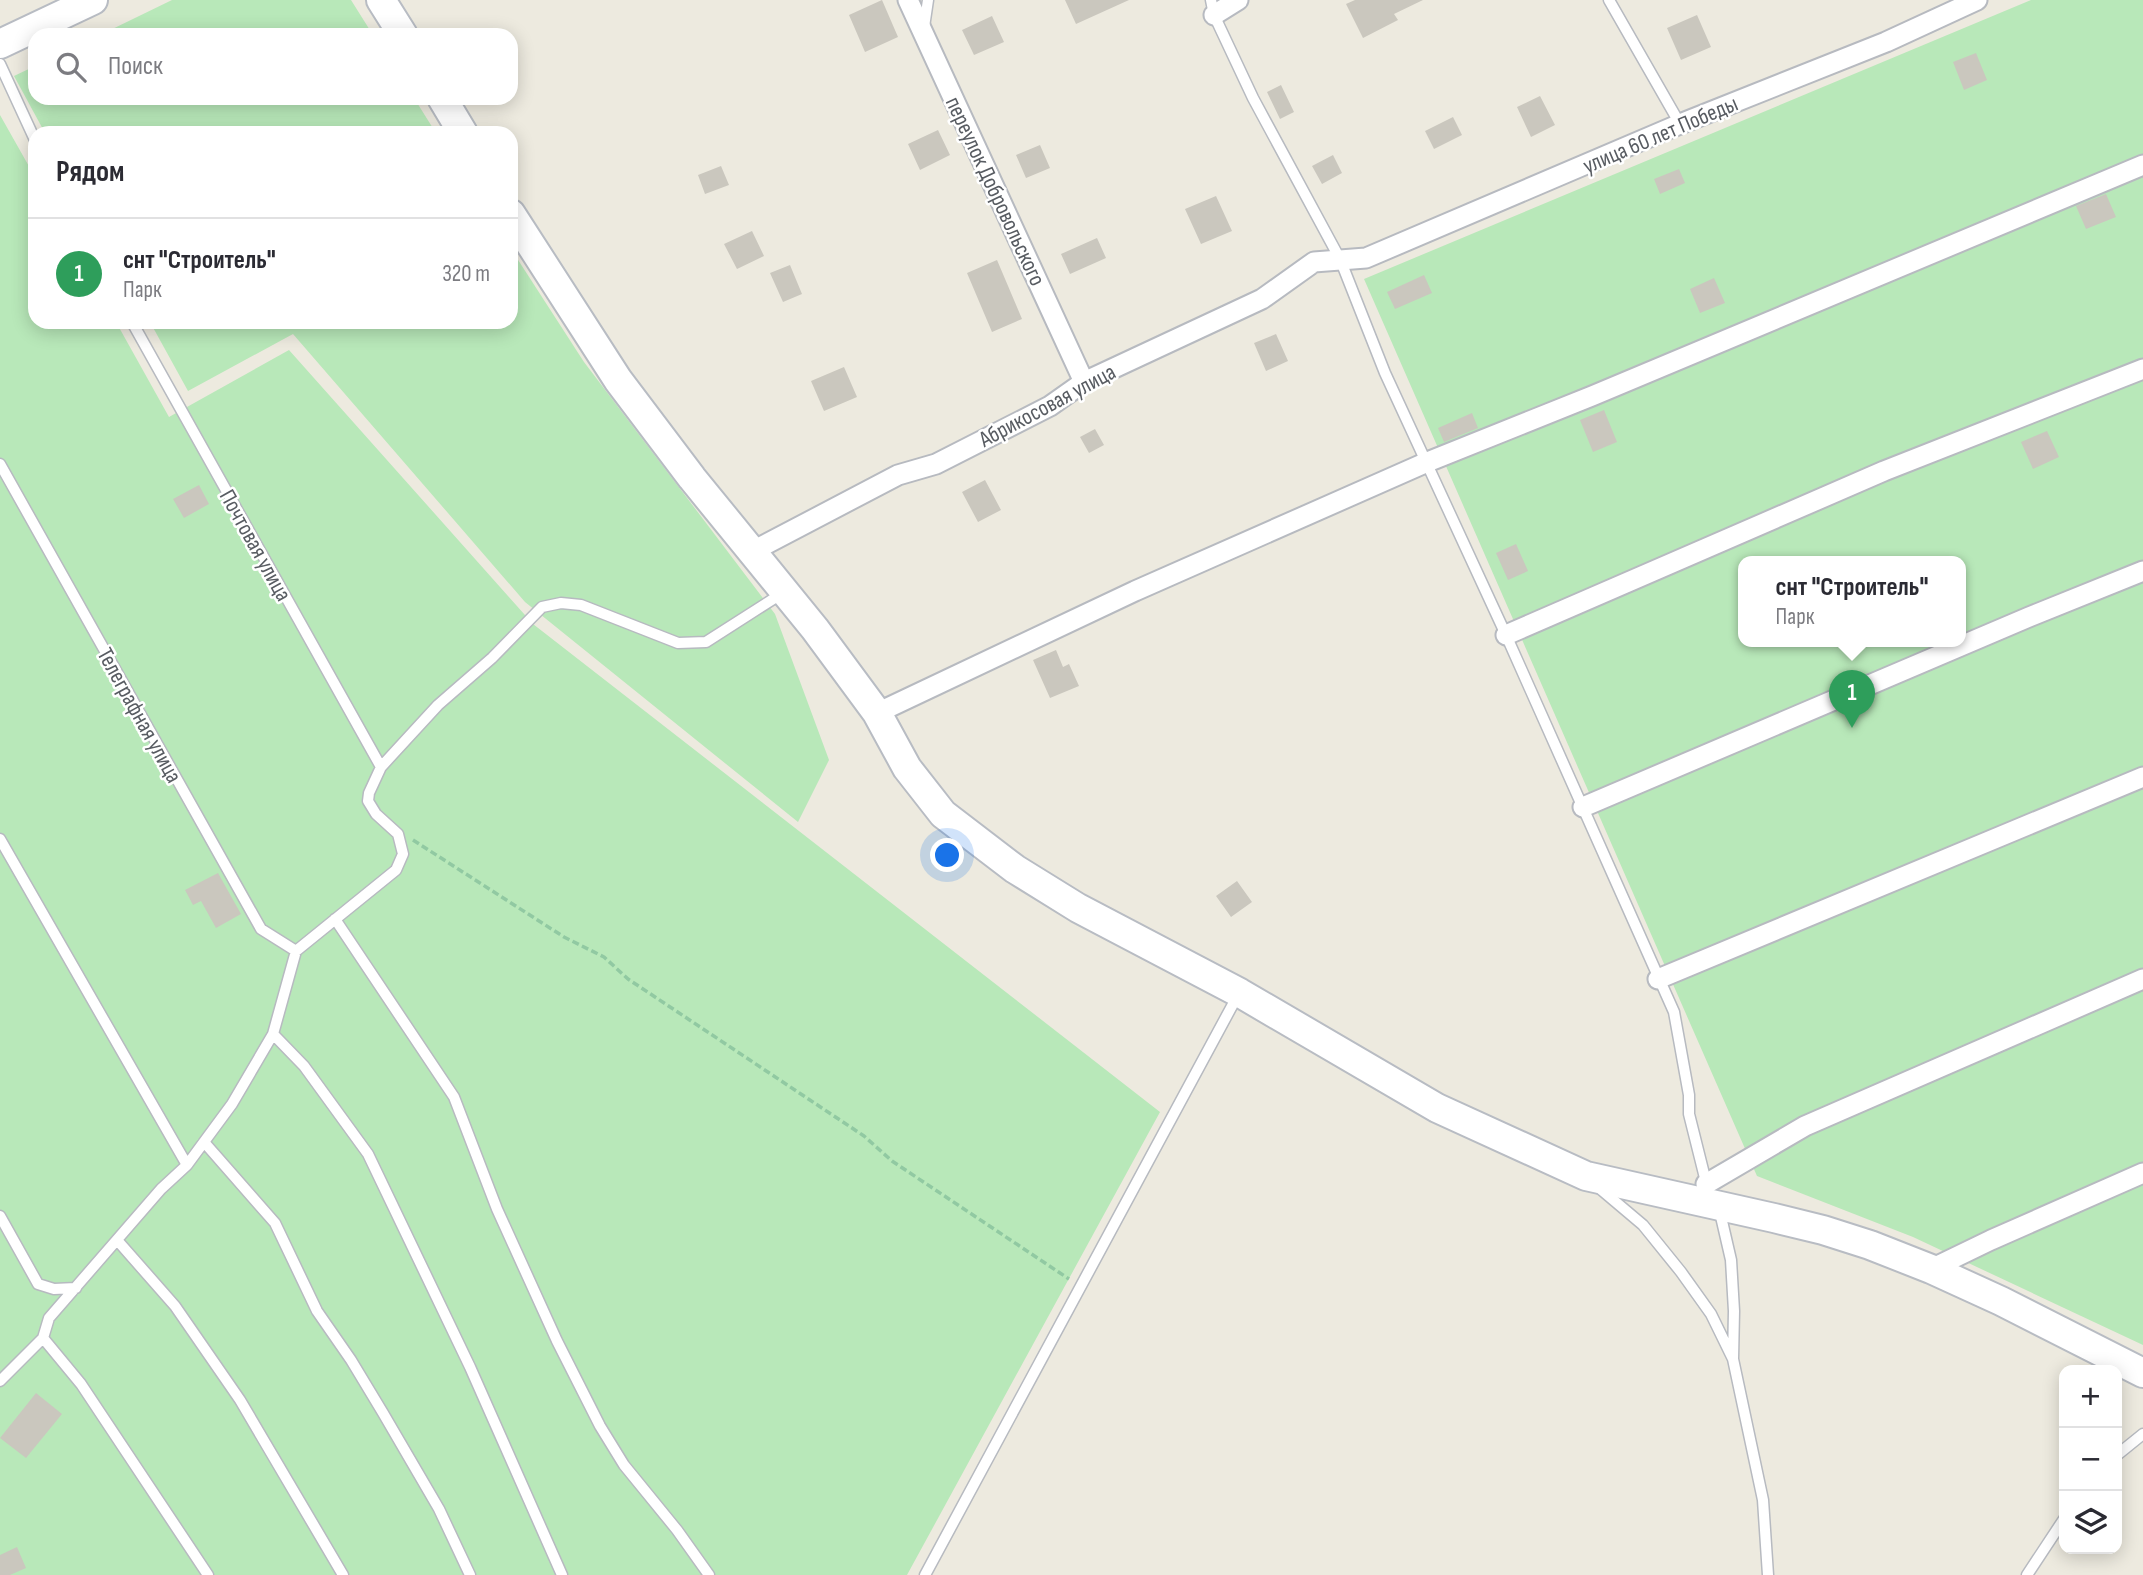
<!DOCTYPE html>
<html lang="ru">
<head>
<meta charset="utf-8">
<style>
	body { margin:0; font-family:"Sofia Sans Condensed",sans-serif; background:#f7f7f7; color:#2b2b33 }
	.controls { position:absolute; right:21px; bottom:21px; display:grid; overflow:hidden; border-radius:14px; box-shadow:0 4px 18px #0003 }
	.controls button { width:63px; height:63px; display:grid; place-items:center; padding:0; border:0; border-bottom:2px solid #e1e1e2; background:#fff; color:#2b2b33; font:35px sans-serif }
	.you { position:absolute; left:948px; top:856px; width:24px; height:24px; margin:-18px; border:5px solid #fff; border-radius:50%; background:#1a73e8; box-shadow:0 0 0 10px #1a73e833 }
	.badge { display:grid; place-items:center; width:46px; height:46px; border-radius:50%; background:#f93119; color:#fff; font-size:23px; font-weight:700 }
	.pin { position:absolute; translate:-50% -58px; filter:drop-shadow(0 2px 4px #0008) }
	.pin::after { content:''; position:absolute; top:37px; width:24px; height:21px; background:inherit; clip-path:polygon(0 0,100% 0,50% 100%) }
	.popup { position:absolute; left:1738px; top:556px; width:228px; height:91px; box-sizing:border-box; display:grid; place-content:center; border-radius:14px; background:#fff; filter:drop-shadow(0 2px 5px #0005); font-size:23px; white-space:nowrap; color:#7c7c81 }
	.popup b { font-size:26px; color:#2b2b33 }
	.popup::after { content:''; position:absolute; left:50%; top:100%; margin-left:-14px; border:14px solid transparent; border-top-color:#fff }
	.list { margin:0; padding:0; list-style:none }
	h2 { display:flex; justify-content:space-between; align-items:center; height:91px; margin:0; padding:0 28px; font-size:30px }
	h2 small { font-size:23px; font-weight:400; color:#7c7c81 }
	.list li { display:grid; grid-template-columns:46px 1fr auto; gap:21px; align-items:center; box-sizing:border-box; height:112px; padding:0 28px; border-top:2px solid #e1e1e2 }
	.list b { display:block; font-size:26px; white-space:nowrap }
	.list p { margin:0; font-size:23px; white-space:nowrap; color:#7c7c81 }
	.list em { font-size:23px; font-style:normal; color:#7c7c81 }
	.icon { flex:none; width:38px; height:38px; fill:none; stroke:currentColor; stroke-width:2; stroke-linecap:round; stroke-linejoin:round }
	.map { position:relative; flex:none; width:2143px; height:1575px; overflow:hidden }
	.search { position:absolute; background:#fff; box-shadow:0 4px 18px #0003; left:28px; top:28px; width:490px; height:77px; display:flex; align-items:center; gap:18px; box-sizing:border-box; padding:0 24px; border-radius:21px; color:#7c7c81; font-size:26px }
	.panel { position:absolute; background:#fff; box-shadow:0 4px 18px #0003; left:28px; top:126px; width:490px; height:203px; border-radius:21px }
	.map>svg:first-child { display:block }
	.green { fill:#b8e8b9; fill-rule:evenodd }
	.building { fill:#cac7be }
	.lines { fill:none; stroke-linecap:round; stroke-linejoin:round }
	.lane-casing { stroke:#b7bac0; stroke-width:13 }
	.street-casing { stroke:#b7bac0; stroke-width:23 }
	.secondary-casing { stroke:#b8bcc3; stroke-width:32 }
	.path { stroke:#91c9a2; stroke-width:3.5; stroke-dasharray:7 3.5; stroke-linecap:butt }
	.lane { stroke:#fff; stroke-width:10 }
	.street { stroke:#fff; stroke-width:19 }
	.secondary { stroke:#fff; stroke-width:28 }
	.labels { text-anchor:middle; stroke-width:5; stroke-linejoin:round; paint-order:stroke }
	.street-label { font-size:23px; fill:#585c62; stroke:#fff }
</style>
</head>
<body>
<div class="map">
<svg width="2143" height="1575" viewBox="0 0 2143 1575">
	<rect width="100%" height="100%" fill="#edeadf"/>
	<path class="green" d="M172 0H351L373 35H100Z
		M2031 0H2143V1345L1913 1237 1757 1176 1364 279ZM1744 562H1960V642H1744Z
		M35 66V98H414L436 133H45L14 76Z
		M0 115 35 177V322H116L169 417 289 350 533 624 1160 1112 907 1575H0Z
		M511 249 584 362 775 614 829 760 798 822 525 602 293 334 188 391 150 322H511Z"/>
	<path class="building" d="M882 0 898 37 865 52 849 15Z
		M1065 0H1129L1076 24Z
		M1355 0H1423L1394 14 1398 20 1363 38 1346 4Z
		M1697 15 1711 47 1681 60 1667 28Z
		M992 16 1004 42 974 55 962 30Z
		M1976 53 1987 80 1964 90 1953 62Z
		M1281 85 1294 112 1280 119 1267 92Z
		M1540 96 1555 125 1531 137 1517 107Z
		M1453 117 1462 135 1434 149 1425 131Z
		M938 130 950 155 920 170 908 144Z
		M1040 145 1050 168 1026 178 1016 155Z
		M1333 155 1342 173 1322 184 1312 166Z
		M721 166 729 185 705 194 698 175Z
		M1679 169 1685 183 1660 194 1654 179Z
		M2106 194 2116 217 2086 229 2076 206Z
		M1216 196 1232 231 1201 244 1185 209Z
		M752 231 764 256 737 269 724 244Z
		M1097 238 1106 258 1070 274 1061 254Z
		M997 260 1022 319 992 332 967 273Z
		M790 265 802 294 783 302 770 273Z
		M1424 275 1432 293 1395 309 1387 292Z
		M1714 278 1725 303 1700 313 1690 289Z
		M1276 334 1288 361 1266 371 1254 343Z
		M844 367 857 397 824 411 811 381Z
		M1604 410 1617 442 1593 452 1580 420Z
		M1472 413 1478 428 1444 442 1438 428Z
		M1095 429 1104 445 1089 453 1080 437Z
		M2047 431 2059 457 2033 469 2021 442Z
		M985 480 1001 510 978 522 962 492Z
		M199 485 209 504 184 518 173 499Z
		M1516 544 1528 571 1508 580 1496 553Z
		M1056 650 1063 667 1069 664 1079 686 1050 698 1033 660Z
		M218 873 241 914 216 928 201 901 193 905 185 890Z
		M1237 881 1252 902 1231 917 1216 896Z
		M36 1393 62 1414 26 1458 0 1438Z
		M17 1547 26 1568 10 1575H0V1555Z"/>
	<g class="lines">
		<defs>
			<path id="lane" d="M1211 0 1214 15 1253 98 1340 259 1385 373 1506 635 1674 1012 1689 1095V1114L1707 1186
				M1609 0 1680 124
				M924 27 928 0
				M0 64 35 140
				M132 322 381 767
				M0 464 261 929 296 951
				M0 839 187 1165
				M335 919 454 1097 497 1209 557 1341 600 1426 624 1465 677 1530 709 1575
				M273 1034 304 1066 368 1154 470 1367 562 1575
				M204 1142 275 1223 317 1311 351 1360 383 1413 439 1509 470 1575
				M1598 1187 1643 1225 1681 1272 1711 1314 1733 1359 1763 1500 1768 1575
				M1719 1208 1731 1260 1734 1311 1733 1359
				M0 1216 38 1284 54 1289 76 1288
				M117 1240 175 1306 240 1400 343 1575
				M43 1338 81 1384 208 1575
				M0 1381 43 1338 49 1318 161 1189 187 1165 232 1104 273 1034 296 951 396 870 403 854 398 834 376 814 368 801 369 793 381 767 438 705 492 658 542 607 561 603 581 605 678 643 706 642 781 594
				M2117 1455 2143 1434
				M925 1575 1239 993
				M2027 1575 2064 1519"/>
			<path id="street" d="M908 0 1084 382
				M1214 15 1238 0
				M753 551 898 475 936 464 1050 406 1084 382 1262 299 1314 262 1366 258 1680 124 1886 42 1977 0
				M1506 635 1884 471 2143 369
				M877 713 1135 591 1425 463 1592 396 2143 165
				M1583 807 2029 617 2143 571
				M1658 979 2143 777
				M1706 1184 1805 1126 2143 979
				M1931 1269 1991 1240 2143 1173"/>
			<path id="secondary" d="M381 0 403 35
				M0 44 93 0
				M442 98 463 133
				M511 214 618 380 692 478 815 629 877 713 907 768 943 814 1015 869 1078 908 1240 993 1437 1108 1586 1176 1774 1218 1823 1230 1870 1245 1931 1269 2001 1301 2143 1373"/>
		</defs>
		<use href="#lane" class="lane-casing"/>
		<use href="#street" class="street-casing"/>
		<use href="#secondary" class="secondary-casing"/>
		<path class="path" d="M413 840 564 937 604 957 628 979 864 1136 892 1161 1069 1279"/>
		<use href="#lane" class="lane"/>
		<use href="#street" class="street"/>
		<use href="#secondary" class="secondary"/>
	</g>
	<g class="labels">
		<g class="street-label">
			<text transform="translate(1660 134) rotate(-23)" y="8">улица 60 лет Победы</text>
			<text transform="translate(996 191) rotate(65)" y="8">переулок Добровольского</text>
			<text transform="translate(1047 405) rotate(-28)" y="8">Абрикосовая улица</text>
			<text transform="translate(256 545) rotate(61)" y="8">Почтовая улица</text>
			<text transform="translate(140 715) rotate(61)" y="8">Телеграфная улица</text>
		</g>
	</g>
</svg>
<div class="controls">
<button>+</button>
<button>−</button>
<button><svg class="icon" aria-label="layers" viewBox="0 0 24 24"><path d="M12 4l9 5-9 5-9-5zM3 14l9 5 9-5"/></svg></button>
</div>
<div class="you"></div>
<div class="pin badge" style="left:1852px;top:728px;background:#2e9e5b">1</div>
<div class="popup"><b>снт &quot;Строитель&quot;</b>Парк</div>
<div class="search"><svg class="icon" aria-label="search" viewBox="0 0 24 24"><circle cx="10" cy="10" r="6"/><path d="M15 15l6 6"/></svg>Поиск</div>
<section class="panel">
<h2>Рядом<small></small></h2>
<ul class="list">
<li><span class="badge" style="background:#2e9e5b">1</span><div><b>снт &quot;Строитель&quot;</b><p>Парк</p></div><em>320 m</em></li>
</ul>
</section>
</div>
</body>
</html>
